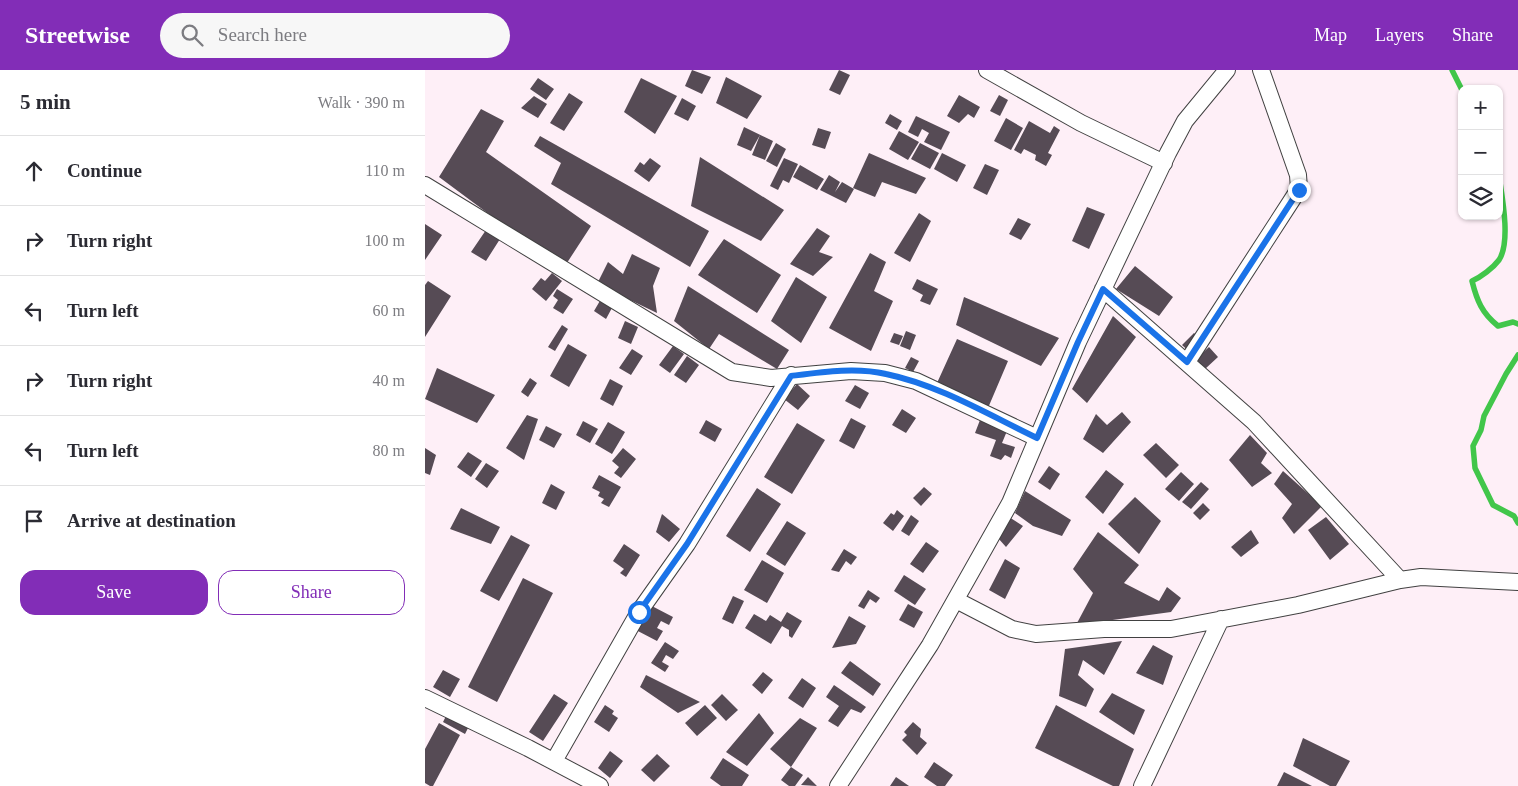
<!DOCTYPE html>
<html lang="en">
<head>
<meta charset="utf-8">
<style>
	body { margin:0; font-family:"Times New Roman",serif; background:#f7f7f7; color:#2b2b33 }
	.controls { position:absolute; right:15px; top:15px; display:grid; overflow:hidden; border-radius:10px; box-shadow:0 1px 4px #0004 }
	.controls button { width:45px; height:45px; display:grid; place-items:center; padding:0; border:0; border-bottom:1px solid #e1e1e2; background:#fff; color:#2b2b33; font:25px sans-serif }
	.stop { position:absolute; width:15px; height:15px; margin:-11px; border:4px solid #1a73e8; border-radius:50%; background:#fff }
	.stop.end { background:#1a73e8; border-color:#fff; box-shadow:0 1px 5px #0008 }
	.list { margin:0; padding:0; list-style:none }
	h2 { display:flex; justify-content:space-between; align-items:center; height:65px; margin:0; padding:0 20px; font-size:21px }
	h2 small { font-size:16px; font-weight:400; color:#7c7c81 }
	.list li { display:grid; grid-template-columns:32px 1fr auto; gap:15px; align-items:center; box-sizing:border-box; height:70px; padding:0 20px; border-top:1px solid #e1e1e2 }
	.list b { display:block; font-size:19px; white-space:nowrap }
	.list em { font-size:16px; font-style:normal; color:#7c7c81 }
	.actions { display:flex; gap:10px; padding:15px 20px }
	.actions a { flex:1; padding:11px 0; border:1px solid #822db7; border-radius:15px; text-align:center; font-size:18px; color:#822db7 }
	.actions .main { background:#822db7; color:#fff }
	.icon { flex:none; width:28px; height:28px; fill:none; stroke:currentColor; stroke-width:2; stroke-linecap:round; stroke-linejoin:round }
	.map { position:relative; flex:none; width:1093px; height:716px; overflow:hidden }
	header { display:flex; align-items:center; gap:30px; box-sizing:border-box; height:70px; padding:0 25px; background:#822db7; color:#fff }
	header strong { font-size:24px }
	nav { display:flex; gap:28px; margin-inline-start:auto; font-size:18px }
	.search { width:350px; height:45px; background:#f7f7f7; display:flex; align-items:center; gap:12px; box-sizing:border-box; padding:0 18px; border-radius:28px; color:#7c7c81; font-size:19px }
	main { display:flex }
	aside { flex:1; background:#fff }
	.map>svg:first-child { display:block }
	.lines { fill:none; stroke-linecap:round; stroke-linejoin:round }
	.stream { stroke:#41c64a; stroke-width:5.5 }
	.building { fill:#564b55 }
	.street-casing { stroke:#414141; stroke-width:18 }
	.street { stroke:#fff; stroke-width:16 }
	.route { stroke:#1a73e8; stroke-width:6 }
</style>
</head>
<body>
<header>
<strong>Streetwise</strong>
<div class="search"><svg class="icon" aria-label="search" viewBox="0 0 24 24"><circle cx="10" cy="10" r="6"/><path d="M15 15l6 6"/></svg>Search here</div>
<nav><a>Map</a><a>Layers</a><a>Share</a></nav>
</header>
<main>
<aside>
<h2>5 min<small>Walk · 390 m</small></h2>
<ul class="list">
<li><svg class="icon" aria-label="ahead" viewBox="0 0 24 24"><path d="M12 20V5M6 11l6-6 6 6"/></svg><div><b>Continue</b></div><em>110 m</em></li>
<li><svg class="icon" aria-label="right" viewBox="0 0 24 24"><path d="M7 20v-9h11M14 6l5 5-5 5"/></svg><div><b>Turn right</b></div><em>100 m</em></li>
<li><svg class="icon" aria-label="left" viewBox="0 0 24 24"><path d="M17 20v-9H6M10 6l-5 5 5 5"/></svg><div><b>Turn left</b></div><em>60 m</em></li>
<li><svg class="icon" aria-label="right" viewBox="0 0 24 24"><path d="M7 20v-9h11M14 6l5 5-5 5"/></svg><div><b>Turn right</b></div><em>40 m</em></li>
<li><svg class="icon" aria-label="left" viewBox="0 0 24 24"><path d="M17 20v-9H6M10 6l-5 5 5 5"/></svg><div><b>Turn left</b></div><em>80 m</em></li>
<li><svg class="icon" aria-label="arrive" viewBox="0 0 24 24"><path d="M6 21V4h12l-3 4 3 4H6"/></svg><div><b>Arrive at destination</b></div></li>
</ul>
<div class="actions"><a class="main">Save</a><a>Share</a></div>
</aside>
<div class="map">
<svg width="1093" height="716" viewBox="0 0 1093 716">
	<rect width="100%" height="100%" fill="#feeff7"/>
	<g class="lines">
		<path class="stream" d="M1027 0 1037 20
			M1074 106C1077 126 1086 172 1074 190 1068 198 1056 207 1047 211 1052 231 1057 243 1073 256L1088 252 1093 254
			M1093 285 1081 304 1059 346 1056 360 1048 376 1050 398 1068 435 1089 446 1093 453"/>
	</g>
	<path class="building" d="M267 0 286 7 277 24 260 16Z
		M414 0 425 5 415 25 404 20Z
		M301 7 337 26 322 49 291 33Z
		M113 8 129 19 121 30 105 19Z
		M216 8 252 26 230 64 199 42Z
		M144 23 158 32 139 61 125 53Z
		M534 25 555 37 549 48 543 44 534 53 522 46Z
		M574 25 583 30 575 46 565 41Z
		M109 26 122 34 113 48 96 38Z
		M257 28 271 36 263 51 249 44Z
		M56 39 79 51 61 82 166 156 138 199 14 107Z
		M465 44 477 51 472 60 460 53Z
		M491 46 525 62 516 80 499 72 504 63 497 59 493 67 483 62Z
		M581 48 598 58 586 80 569 71Z
		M604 51 625 63 629 56 635 60 623 83 627 85 621 96 610 90 611 85 599 79 596 84 589 80Z
		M319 57 348 71 340 90 327 85 335 65 326 81 312 75Z
		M393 58 406 62 400 79 387 75Z
		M474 61 494 72 483 90 464 79Z
		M115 66 284 161 265 197 126 114 136 93 109 76Z
		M351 73 361 79 352 97 341 91Z
		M495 73 514 83 505 99 486 89Z
		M444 83 501 108 491 124 457 112 450 127 428 118Z
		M517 83 541 95 532 112 509 99Z
		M275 87 359 140 336 171 266 136Z
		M225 88 236 96 224 112 209 101 215 92 219 95Z
		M359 88 373 94 364 113 358 110 353 120 345 116Z
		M560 94 574 100 562 125 548 118Z
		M375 95 399 109 392 120 368 107Z
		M404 105 415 112 410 122 417 112 429 119 421 133 395 120Z
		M662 137 680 144 664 179 647 171Z
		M494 143 506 151 485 192 469 183Z
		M593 148 606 154 596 170 584 164Z
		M0 154 17 165 0 190Z
		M392 158 405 166 394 182 408 187 388 206 365 194Z
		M61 160 75 169 61 191 46 182Z
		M299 169 356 205 332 243 273 205Z
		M445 183 461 192 449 221 468 231 446 281 404 258Z
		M207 184 235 198 228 216 232 243 172 214 183 192 198 204Z
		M710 196 748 227 734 246 691 219Z
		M127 203 137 211 121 231 107 219 116 208 120 211Z
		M371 207 402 227 376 273 346 251Z
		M492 209 513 219 505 235 495 231 498 225 487 219Z
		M3 211 26 226 0 267V215Z
		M263 216 364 280 352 299 294 264 284 279 249 251Z
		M132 219 148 229 138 244 128 238 133 230 128 226Z
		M539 227 634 268 616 296 531 255Z
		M176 229 188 236 181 249 169 241Z
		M688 246 711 267 662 333 647 319Z
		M200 251 213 257 206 274 193 268Z
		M137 255 143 259 130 281 123 277Z
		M481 261 491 265 485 280 475 276Z
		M469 263 478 266 474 275 465 272Z
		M769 263 781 274 769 286 757 275Z
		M532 269 583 291 563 338 512 313Z
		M143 274 162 285 144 317 125 306Z
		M248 276 259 284 245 303 234 295Z
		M784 277 793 287 780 299 771 289Z
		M207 279 218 286 206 305 194 298Z
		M262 286 274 295 261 313 249 305Z
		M486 287 494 291 488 302 480 298Z
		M12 298 70 325 52 353 0 329Z
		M105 308 112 313 103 327 96 322Z
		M185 309 198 316 188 336 175 329Z
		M372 314 385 326 373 340 359 329Z
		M430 315 444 323 435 339 420 331Z
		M477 339 491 348 481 363 467 355Z
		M697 342 706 352 678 383 658 369 671 344 682 355Z
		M102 345 113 349 99 390 81 378Z
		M426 348 441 356 429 379 414 371Z
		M281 350 297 359 290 372 274 363Z
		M555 350 582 361 577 373 590 377 586 388 580 385 576 390 565 386 571 370 550 363Z
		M158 351 173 359 165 373 151 365Z
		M183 352 200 362 187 384 170 374Z
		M372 353 400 370 367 424 339 407Z
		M121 356 137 364 129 378 114 370Z
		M825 365 842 383 836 393 847 403 827 417 804 390Z
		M731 373 754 395 741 408 718 385Z
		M0 378 11 385 5 405 0 403Z
		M198 378 211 389 196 408 189 403 194 397 187 391Z
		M43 382 57 391 46 407 32 397Z
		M61 393 74 401 62 418 50 409Z
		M624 396 635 404 625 420 613 412Z
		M681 400 699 414 678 444 660 427Z
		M858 401 897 436 869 464 857 448 867 434 849 414Z
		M756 402 769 414 754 431 740 419Z
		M174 405 196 417 184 437 176 433 179 429 173 426 175 422 167 418Z
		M776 412 784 419 766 439 757 432Z
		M126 414 140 422 131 440 117 433Z
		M499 417 507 424 496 436 488 428Z
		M332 418 356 434 325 482 301 466Z
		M600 421 646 450 637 466 608 456 590 443Z
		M710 427 736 451 714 484 683 454Z
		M778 433 785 440 775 450 768 443Z
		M36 438 75 457 66 474 25 459Z
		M472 440 479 446 468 461 458 453 466 443 469 445Z
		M237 444 255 459 244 472 231 462Z
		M486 445 494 451 484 466 476 461Z
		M584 447 598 456 581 477 573 468Z
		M901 447 924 474 905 490 883 460Z
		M362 451 381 463 360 496 341 484Z
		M826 460 834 473 816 487 806 477Z
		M673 462 714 495 699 513 734 531 742 517 756 528 746 542 651 555 668 523 648 499Z
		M86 465 105 475 74 531 55 521Z
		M501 472 514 481 498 503 485 494Z
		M199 474 215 485 201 507 195 503 199 499 188 491Z
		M419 479 432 487 426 495 421 491 414 502 406 500Z
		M580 489 595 498 580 529 564 520Z
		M337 490 359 503 342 533 319 520Z
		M479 505 501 519 490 535 469 521Z
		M98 508 128 523 72 632 43 617Z
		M443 520 455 528 451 533 445 529 439 539 433 536Z
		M308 526 319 531 308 554 297 549Z
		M223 534 248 547 244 555 236 551 232 558 238 561 232 571 209 559Z
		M483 534 498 542 489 558 474 550Z
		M362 542 377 551 367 568 364 566V560L357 556 346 574 320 558 329 544 341 551 345 545 356 552Z
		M424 546 441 556 431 574 407 578Z
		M697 571 679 605 658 590 653 605 669 619 661 637 634 626 640 579Z
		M240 572 254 581 248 589 241 585 237 592 244 596 240 602 226 593Z
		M728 575 748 586 738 615 711 603Z
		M425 591 456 614 448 626 416 603Z
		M18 600 35 609 25 627 8 617Z
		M338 602 348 610 337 624 327 615Z
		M221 605 275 632 253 643 215 617Z
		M377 608 391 618 378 638 363 628Z
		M409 615 441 637 436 643 426 639 413 657 403 651 414 636 401 627Z
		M687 623 720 640 709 665 674 642Z
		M129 624 143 633 118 671 104 662Z
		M297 624 313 640 301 651 286 635Z
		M180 635 189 641 187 644 193 648 184 662 169 652Z
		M280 635 292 648 272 666 260 653Z
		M631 635 709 679 694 716H688L610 678Z
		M334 643 349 663 322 696 301 682Z
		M21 646 43 658 40 664 18 652Z
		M375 648 392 658 366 697 345 679Z
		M488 652 496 659 495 667 502 673 492 685 477 670 482 665 479 662Z
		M14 653 35 665 8 716H5L0 713V679Z
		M878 668 925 691 911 716H905L868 696Z
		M185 681 198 691 185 708 173 698Z
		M232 684 245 696 229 712 216 700Z
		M298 688 324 705 317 716H296L285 708Z
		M509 692 528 705 520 716H512L499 707Z
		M366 697 378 705 370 716H364L356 710Z
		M859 702 887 716H852Z
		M383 707 392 716 376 715Z
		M471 707 484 716H465Z"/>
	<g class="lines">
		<defs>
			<path id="street" d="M562 0 656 53 739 93
				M0 115 307 302 346 308 426 301 460 303 491 311 612 368
				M678 219 829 352 975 510
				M762 292 874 119 873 105 836 0
				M531 530 587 559 611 564 679 559H746L873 535 975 510 996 507 1093 512
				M0 628 103 678 175 716
				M129 691 214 542 262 474 366 305
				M413 716 505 575 585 433 653 272 743 83 760 51 802 0
				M717 716 796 549"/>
		</defs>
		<use href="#street" class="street-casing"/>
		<use href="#street" class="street"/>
	</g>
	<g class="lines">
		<path class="route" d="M214 542 262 474 366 306C397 302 431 297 461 304 514 315 564 345 612 368L653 272 678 219 762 292 874 120"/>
	</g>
</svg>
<div class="controls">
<button>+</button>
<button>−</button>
<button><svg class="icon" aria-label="layers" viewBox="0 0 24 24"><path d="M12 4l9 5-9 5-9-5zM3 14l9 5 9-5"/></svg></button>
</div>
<div class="stop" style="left:214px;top:542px"></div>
<div class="stop end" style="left:874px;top:120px"></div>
</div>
</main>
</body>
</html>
